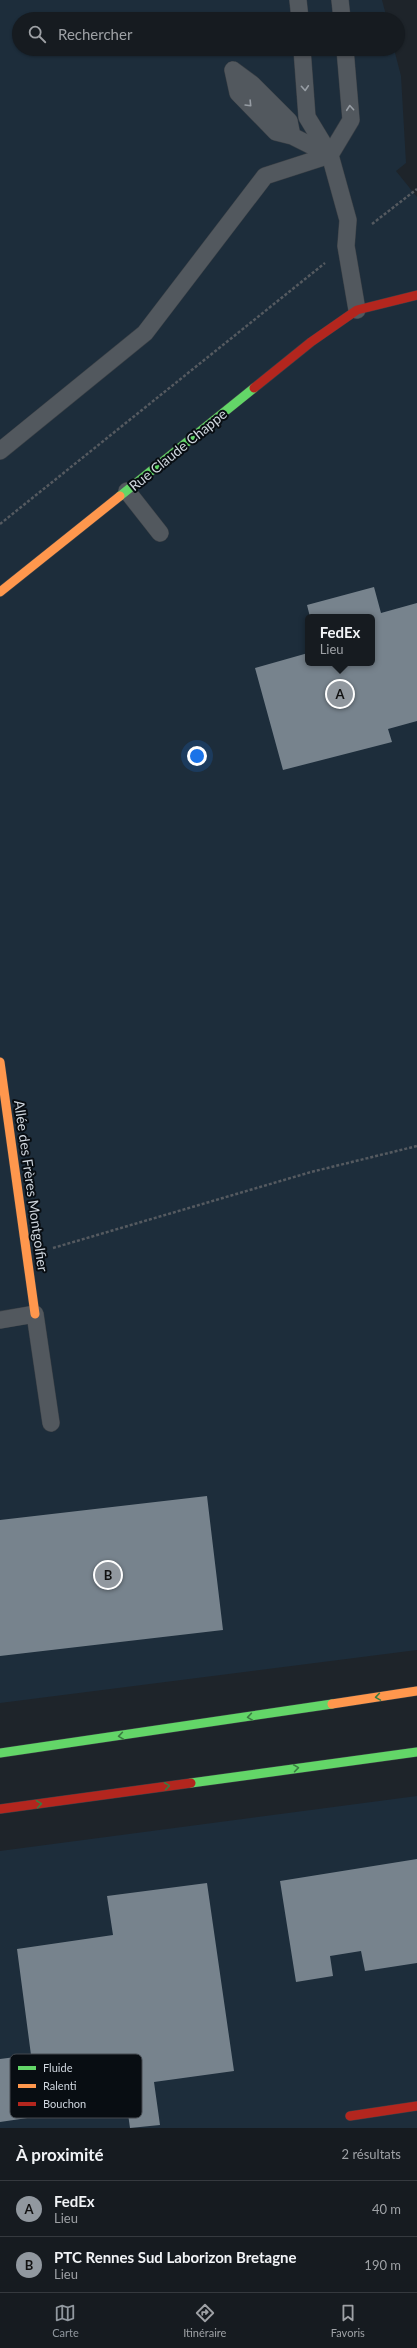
<!DOCTYPE html>
<html lang="fr">
<head>
<meta charset="utf-8">
<style>
	body { margin:0; font-family:Lato,sans-serif; background:#1f2429; color:#f1f3f6 }
	.you { position:absolute; left:197px; top:756px; width:14px; height:14px; margin:-10px; border:3px solid #fff; border-radius:50%; background:#1a73e8; box-shadow:0 0 0 6px #1a73e833 }
	.badge { display:grid; place-items:center; width:26px; height:26px; border-radius:50%; background:#91989f; color:#111; font-size:13px; font-weight:700 }
	.pin { position:absolute; translate:-50% -50%; border:2px solid #fff; box-shadow:0 1px 4px #0006 }
	.popup { position:absolute; left:305px; top:614px; width:70px; height:52px; box-sizing:border-box; display:grid; place-content:center; border-radius:6px; background:#161b20; filter:drop-shadow(0 1px 3px #0005); font-size:13px; white-space:nowrap; color:#9ea1a5 }
	.popup b { font-size:15px; color:#f1f3f6 }
	.popup::after { content:''; position:absolute; left:50%; top:100%; margin-left:-8px; border:8px solid transparent; border-top-color:#161b20 }
	.list { margin:0; padding:0; list-style:none }
	h2 { display:flex; justify-content:space-between; align-items:center; height:52px; margin:0; padding:0 16px; font-size:17px }
	h2 small { font-size:13px; font-weight:400; color:#9ea1a5 }
	.list li { display:grid; grid-template-columns:26px 1fr auto; gap:12px; align-items:center; box-sizing:border-box; height:56px; padding:0 16px; border-top:1px solid #35393e }
	.list b { display:block; font-size:15px; white-space:nowrap }
	.list p { margin:0; font-size:13px; white-space:nowrap; color:#9ea1a5 }
	.list em { font-size:13px; font-style:normal; color:#9ea1a5 }
	.icon { flex:none; width:22px; height:22px; fill:none; stroke:currentColor; stroke-width:2; stroke-linecap:round; stroke-linejoin:round }
	.map { position:relative; flex:none; width:417px; height:2128px; overflow:hidden }
	.search { position:absolute; background:#161b20; box-shadow:0 1px 3px #0004; left:12px; right:12px; top:12px; height:44px; display:flex; align-items:center; gap:10px; box-sizing:border-box; padding:0 14px; border-radius:22px; color:#9ea1a5; font-size:15px }
	.sheet { height:164px; background:#161b20 }
	nav { display:flex; justify-content:space-around; align-items:center; box-sizing:border-box; height:56px; border-top:1px solid #35393e; background:#161b20; font-size:11px; color:#9ea1a5 }
	nav a { display:grid; justify-items:center; gap:2px }
	nav .on { color:#91989f }
	.map>svg:first-child { display:block }
	.built { fill:#1d2d3b; fill-rule:evenodd }
	.building { fill:#77838d }
	.lines { fill:none; stroke-linecap:round; stroke-linejoin:round }
	.lane-casing { stroke:#3b4046; stroke-width:18 }
	.fast-casing { stroke:#3b4046; stroke-width:10 }
	.slow-casing { stroke:#3b4046; stroke-width:10 }
	.jam-casing { stroke:#3b4046; stroke-width:10 }
	.path { stroke:#555a60; stroke-width:2.5; stroke-dasharray:3 2; stroke-linecap:butt }
	.lane { stroke:#52585e; stroke-width:17 }
	.fast { stroke:#63d668; stroke-width:9 }
	.slow { stroke:#ff974d; stroke-width:9 }
	.jam { stroke:#b3261e; stroke-width:9 }
	.oneway { stroke:#979da4 }
	.oneway2 { stroke:#3a7c41 }
	.labels { text-anchor:middle; stroke-width:4; stroke-linejoin:round; paint-order:stroke }
	.street-label { font-size:14px; fill:#cfd6de; stroke:#080d12 }
	.key { fill:#080d12; stroke:#44494f; stroke-width:1 }
	.key-label { font-size:11px; fill:#cfd6de }
</style>
</head>
<body>
<div class="map">
<svg width="417" height="2128" viewBox="0 0 417 2128">
	<rect width="100%" height="100%" fill="#1e242a"/>
	<path class="built" d="M0 0H382L387 19H19V49H394L401 76 406 163 396 171 417 197V1650L0 1703ZM308 617H372V663H308Z
		M417 1796V2128H0V1851Z"/>
	<path class="building" d="M374 587 381 613 417 603V721L388 729 392 742 283 770 255 668 308 653V663H372V617H310L307 605Z
		M207 1496 223 1630 0 1656V1520Z
		M417 1859V1963L365 1971 361 1951 330 1956 333 1976 296 1982 280 1881Z
		M207 1883 234 2071 154 2082 160 2125 130 2128 124 2086 38 2097 41 2116 0 2122V2059L31 2055 17 1949 113 1935 107 1896Z"/>
	<g class="lines">
		<defs>
			<path id="lane" d="M298 0 300 19
				M340 0 342 19
				M302 49 307 117 330 155 348 220 346 246 357 310
				M233 70 238 93 276 132 292 136 330 155
				M233 70 252 84 289 121 292 136
				M0 451 145 333 265 176 330 155 351 120 345 49
				M127 491 160 533
				M0 1320 35 1314 51 1423"/>
			<path id="fast" d="M120 496 254 388
				M0 1753 332 1704
				M191 1783 417 1752"/>
			<path id="slow" d="M0 592 120 496
				M0 1062 35 1314
				M332 1704 417 1691"/>
			<path id="jam" d="M254 388 311 342 357 310 417 295
				M0 1809 191 1783
				M350 2116 417 2106"/>
		</defs>
		<use href="#lane" class="lane-casing"/>
		<use href="#fast" class="fast-casing"/>
		<use href="#slow" class="slow-casing"/>
		<use href="#jam" class="jam-casing"/>
		<path class="path" d="M372 224 417 189
			M0 524 325 263
			M53 1248 311 1172 417 1146"/>
		<use href="#lane" class="lane"/>
		<use href="#fast" class="fast"/>
		<use href="#slow" class="slow"/>
		<use href="#jam" class="jam"/>
	</g>
	<defs><path id="oneway-chevron" d="M-2-3.5L2.5 0L-2 3.5" fill="none" stroke-width="1.6" stroke-linecap="round" stroke-linejoin="round"/></defs>
	<g class="oneway">
		<use href="#oneway-chevron" transform="translate(305 88) rotate(86)"/>
		<use href="#oneway-chevron" transform="translate(249 104) rotate(46)"/>
		<use href="#oneway-chevron" transform="translate(350 108) rotate(-95)"/>
	</g>
	<g class="oneway2">
		<use href="#oneway-chevron" transform="translate(378 1697) rotate(171)"/>
		<use href="#oneway-chevron" transform="translate(250 1717) rotate(171)"/>
		<use href="#oneway-chevron" transform="translate(121 1736) rotate(171)"/>
		<use href="#oneway-chevron" transform="translate(296 1768) rotate(-8)"/>
		<use href="#oneway-chevron" transform="translate(167 1786) rotate(-8)"/>
		<use href="#oneway-chevron" transform="translate(39 1804) rotate(-8)"/>
	</g>
	<g class="labels">
		<g class="street-label">
			<text transform="translate(178 450) rotate(-39)" y="5">Rue Claude Chappe</text>
			<text transform="translate(31 1186) rotate(82)" y="5">Allée des Frères Montgolfier</text>
		</g>
	</g>
	<rect x="10" y="2054" width="132" height="64" rx="6" class="key"/>
	<rect x="18" y="2066" width="18" height="4" fill="#63d668"/>
	<rect x="18" y="2084" width="18" height="4" fill="#ff974d"/>
	<rect x="18" y="2102" width="18" height="4" fill="#b3261e"/>
	<g class="key-label">
		<text x="43" y="2072">Fluide</text>
		<text x="43" y="2090">Ralenti</text>
		<text x="43" y="2108">Bouchon</text>
	</g>
</svg>
<div class="you"></div>
<div class="pin badge" style="left:340px;top:694px">A</div>
<div class="popup"><b>FedEx</b>Lieu</div>
<div class="pin badge" style="left:108px;top:1575px">B</div>
<div class="search"><svg class="icon" aria-label="search" viewBox="0 0 24 24"><circle cx="10" cy="10" r="6"/><path d="M15 15l6 6"/></svg>Rechercher</div>
</div>
<section class="sheet">
<h2>À proximité<small>2 résultats</small></h2>
<ul class="list">
<li><span class="badge">A</span><div><b>FedEx</b><p>Lieu</p></div><em>40 m</em></li>
<li><span class="badge">B</span><div><b>PTC Rennes Sud Laborizon Bretagne</b><p>Lieu</p></div><em>190 m</em></li>
</ul>
</section>
<nav>
<a class="on"><svg class="icon" aria-label="map" viewBox="0 0 24 24"><path d="M3 6l6-2 6 2 6-2v14l-6 2-6-2-6 2zM9 4v14M15 6v14"/></svg>Carte</a>
<a><svg class="icon" aria-label="directions" viewBox="0 0 24 24"><path d="M12 3l9 9-9 9-9-9zM9 14v-3h6M13 9l2 2-2 2"/></svg>Itinéraire</a>
<a><svg class="icon" aria-label="saved" viewBox="0 0 24 24"><path d="M7 4h10v16l-5-4-5 4z"/></svg>Favoris</a>
</nav>
</body>
</html>
